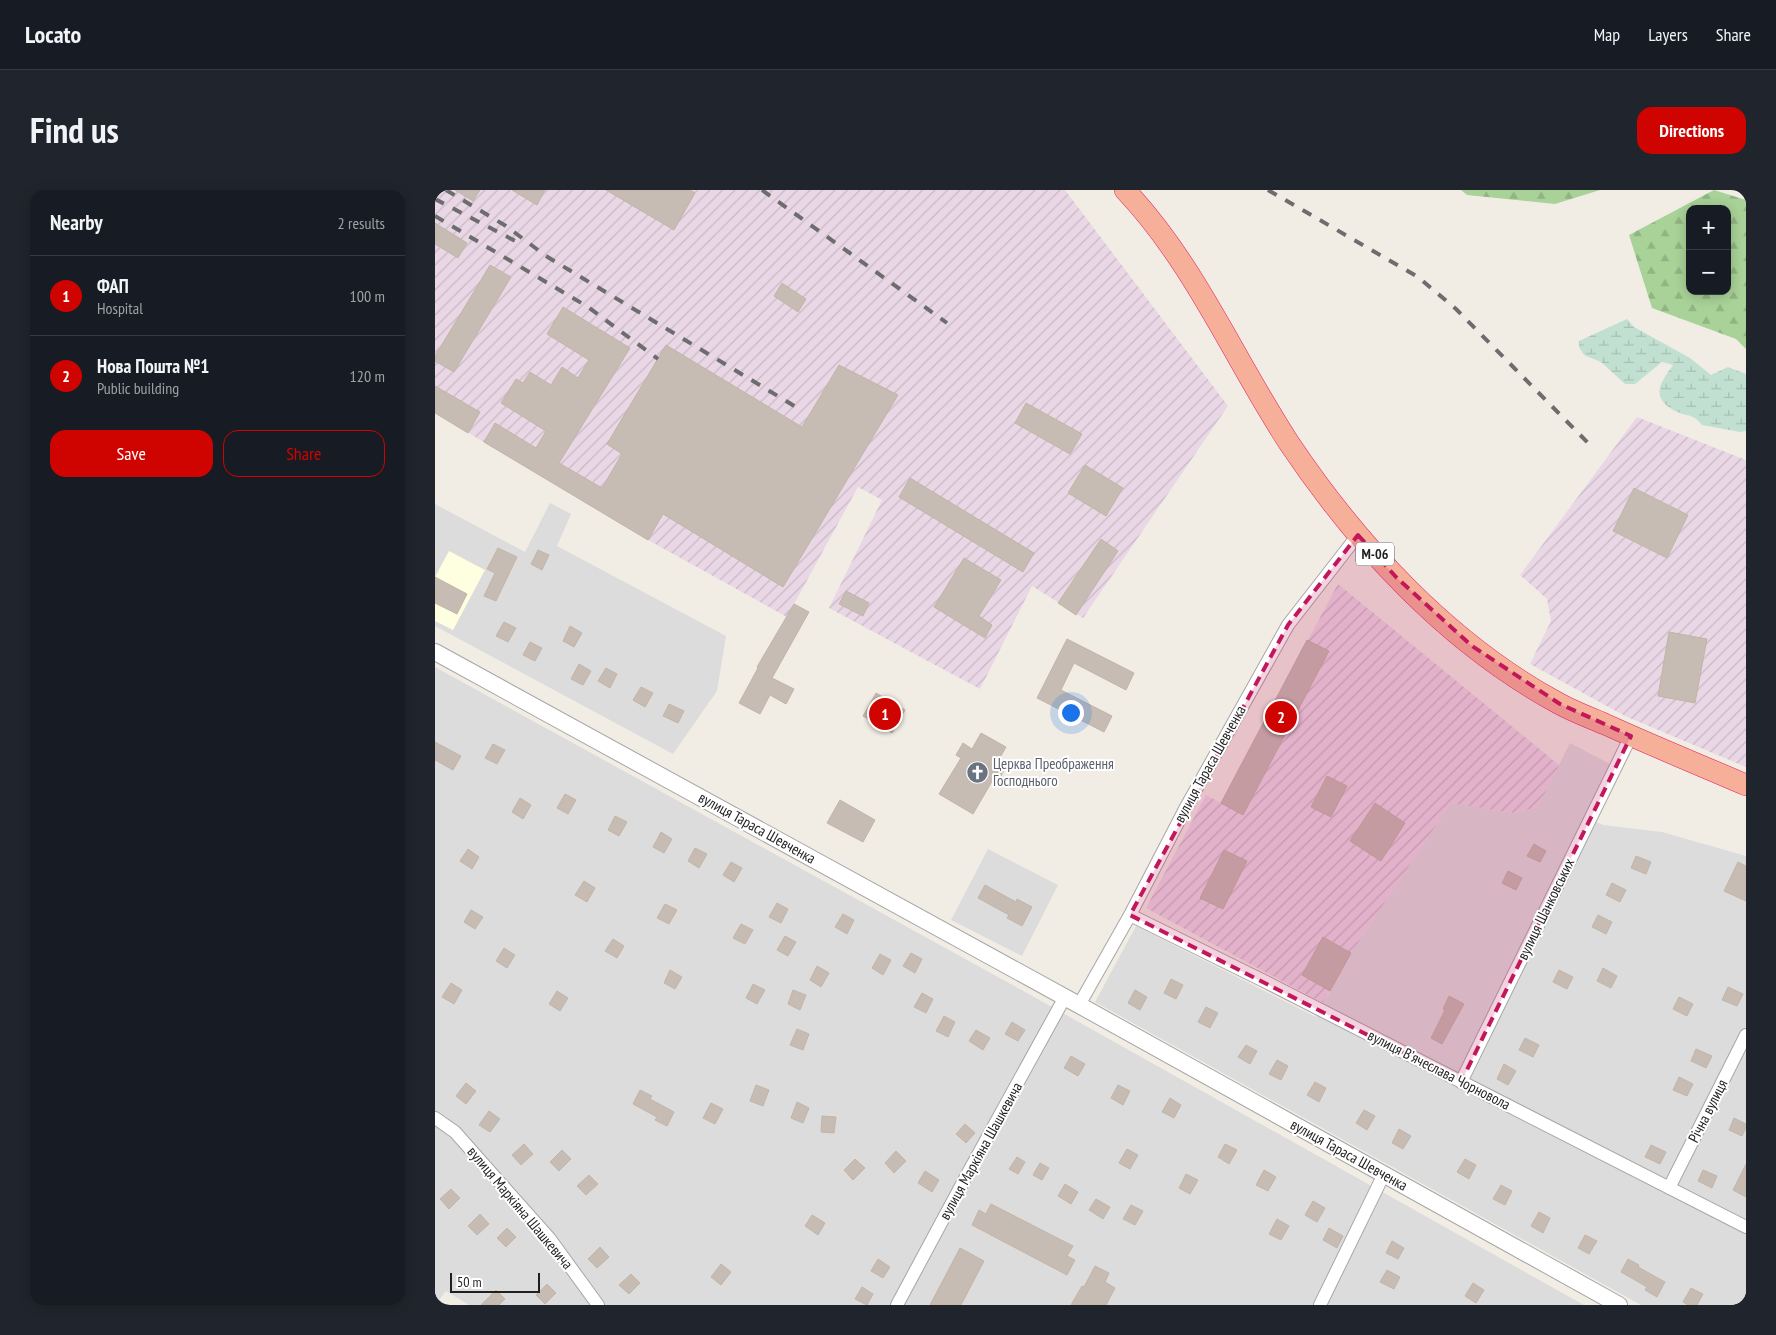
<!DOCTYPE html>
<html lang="en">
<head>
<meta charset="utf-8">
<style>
	body { margin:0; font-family:"PT Sans Narrow",sans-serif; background:#20242c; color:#f1f3f6 }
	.controls { position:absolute; right:15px; top:15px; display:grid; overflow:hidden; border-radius:10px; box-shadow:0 2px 12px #0003 }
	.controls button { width:45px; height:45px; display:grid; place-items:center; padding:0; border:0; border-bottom:1px solid #363941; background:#171b24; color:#f1f3f6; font:25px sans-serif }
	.scale { position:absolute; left:15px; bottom:12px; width:90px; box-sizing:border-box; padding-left:5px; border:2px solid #1f1f1f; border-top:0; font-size:14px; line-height:18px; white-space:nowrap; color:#1f1f1f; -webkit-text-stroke:4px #fff; paint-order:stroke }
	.you { position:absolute; left:635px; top:522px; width:18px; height:18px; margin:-12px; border:4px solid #fff; border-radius:50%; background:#1a73e8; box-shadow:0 0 0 8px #1a73e833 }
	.badge { display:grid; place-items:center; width:32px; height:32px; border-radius:50%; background:#cf0400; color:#fff; font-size:16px; font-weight:700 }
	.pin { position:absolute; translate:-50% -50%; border:2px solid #fff; box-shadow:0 1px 5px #0006 }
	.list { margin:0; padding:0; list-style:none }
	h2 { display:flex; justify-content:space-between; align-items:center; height:65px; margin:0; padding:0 20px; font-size:21px }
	h2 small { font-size:16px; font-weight:400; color:#9ea1a6 }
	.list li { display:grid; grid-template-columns:32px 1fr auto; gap:15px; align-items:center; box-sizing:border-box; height:80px; padding:0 20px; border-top:1px solid #363941 }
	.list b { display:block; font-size:19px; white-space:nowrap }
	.list p { margin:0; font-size:16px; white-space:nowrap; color:#9ea1a6 }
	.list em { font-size:16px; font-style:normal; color:#9ea1a6 }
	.actions { display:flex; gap:10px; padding:15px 20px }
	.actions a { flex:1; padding:11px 0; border:1px solid #cf0400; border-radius:15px; text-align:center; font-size:18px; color:#cf0400 }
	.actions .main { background:#cf0400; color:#fff }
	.map { position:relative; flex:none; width:1311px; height:1115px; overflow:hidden; border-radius:15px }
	header { display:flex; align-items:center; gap:30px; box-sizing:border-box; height:70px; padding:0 25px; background:#171b24; border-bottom:1px solid #363941 }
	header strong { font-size:24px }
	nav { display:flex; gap:28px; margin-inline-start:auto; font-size:18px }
	.intro { display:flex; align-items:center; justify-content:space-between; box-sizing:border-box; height:120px; padding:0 30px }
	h1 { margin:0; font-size:35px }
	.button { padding:12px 22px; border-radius:15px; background:#cf0400; color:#fff; font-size:18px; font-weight:700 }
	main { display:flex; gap:30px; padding:0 30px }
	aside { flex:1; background:#171b24; border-radius:15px; box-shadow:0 2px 12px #0003 }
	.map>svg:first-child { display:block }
	.residential { fill:#dddcdc }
	.industrial { fill:url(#industrial-furrows) }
	.education { fill:#feffe0 }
	.forest { fill:url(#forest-firs); fill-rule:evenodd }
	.wetland { fill:url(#wetland-marsh) }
	.building { fill:#c6bcb4; stroke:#c3b4a6 }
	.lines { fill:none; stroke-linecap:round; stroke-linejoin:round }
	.minor-casing { stroke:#a6a6a6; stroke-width:14 }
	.tertiary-casing { stroke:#a6a6a6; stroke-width:18 }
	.trunk-casing { stroke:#e51b5d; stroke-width:22 }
	.minor { stroke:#fff; stroke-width:12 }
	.tertiary { stroke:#fff; stroke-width:16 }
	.trunk { stroke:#f6b09a; stroke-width:21 }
	.rail { stroke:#6d6d6d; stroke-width:4; stroke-dasharray:10 10; stroke-linecap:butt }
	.marked { fill:#c2185b; fill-opacity:0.2; stroke:#c2185b; stroke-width:4; stroke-dasharray:10 6; stroke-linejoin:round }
	.labels { text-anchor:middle; stroke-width:4; stroke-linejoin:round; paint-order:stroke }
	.shield { fill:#fff; stroke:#626262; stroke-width:1 }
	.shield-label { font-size:14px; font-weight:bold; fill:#1f1f1f }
	.worship-label { font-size:15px; fill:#5b616d; stroke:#fff; text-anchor:start }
	.street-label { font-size:15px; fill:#1f1f1f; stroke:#fff }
</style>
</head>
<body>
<header>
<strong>Locato</strong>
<nav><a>Map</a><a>Layers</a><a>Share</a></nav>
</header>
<div class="intro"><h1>Find us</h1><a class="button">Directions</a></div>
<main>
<aside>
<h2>Nearby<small>2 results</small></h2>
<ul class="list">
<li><span class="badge">1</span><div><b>ФАП</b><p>Hospital</p></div><em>100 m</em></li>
<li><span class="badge">2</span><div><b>Нова Пошта №1</b><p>Public building</p></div><em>120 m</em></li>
</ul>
<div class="actions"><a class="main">Save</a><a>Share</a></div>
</aside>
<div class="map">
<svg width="1311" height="1115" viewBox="0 0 1311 1115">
	<defs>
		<pattern id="industrial-furrows" width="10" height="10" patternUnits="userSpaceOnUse" patternTransform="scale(1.25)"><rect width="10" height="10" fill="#ead7e6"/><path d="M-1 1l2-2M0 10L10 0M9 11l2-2" fill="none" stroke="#c8b8c5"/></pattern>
		<pattern id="forest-firs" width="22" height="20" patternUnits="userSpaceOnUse" patternTransform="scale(1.25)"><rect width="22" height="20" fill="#a8d297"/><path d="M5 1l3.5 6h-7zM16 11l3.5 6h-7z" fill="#90b482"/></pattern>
		<pattern id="wetland-marsh" width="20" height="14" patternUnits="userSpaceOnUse" patternTransform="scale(1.25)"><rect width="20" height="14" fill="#c1e0d2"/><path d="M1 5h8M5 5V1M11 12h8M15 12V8" fill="none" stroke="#a5c0b4"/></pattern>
	</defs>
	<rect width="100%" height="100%" fill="#f1ede5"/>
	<path class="residential" d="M115 313 136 324 122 356 291 446 282 501 238 564 0 436V314L90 362Z
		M0 477 592 803 1149 1115H34L11 1101 0 1115Z
		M1135 553 1175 574 1149 627 1168 635 1227 642 1311 666V1115H1206L660 812 701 736 881 827 916 763 1016 613 1079 623 1103 617Z
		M553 659 623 695 587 766 516 730Z"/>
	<path class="industrial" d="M0 0H630L793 216 648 428 597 396 545 499 394 418 447 310 423 297 352 427 213 350 0 223Z
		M1202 227 1311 270V577L1190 526 1095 474 1116 431 1112 409 1085 385Z
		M903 394 1124 575 1103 617 1079 623 1016 613 916 763 888 813 711 718 771 605 786 613Z"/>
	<path class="education" d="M14 361 50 380 18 440 0 431V387Z"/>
	<path class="forest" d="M1026 0H1165L1120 14 1032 5Z
		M1279 0 1311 10V159L1301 149 1217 118 1194 45ZM1255 19H1292V101H1255Z"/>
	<path class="wetland" d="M1192 129 1199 137 1255 168 1276 185 1293 177 1311 184V241L1305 242 1267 235C1258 223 1252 227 1240 221 1214 207 1226 192 1238 175L1227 172 1200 194H1190L1166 172 1149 165 1144 157V151Z"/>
	<path class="building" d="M20 0H45L38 11Z
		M77 0H110L102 15Z
		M171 0H255L260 3 239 40Z
		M0 33 32 53 23 68 0 54Z
		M55 75 76 87 19 182 0 171V166Z
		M347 93 371 109 363 122 339 106Z
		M128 117 195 158 124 273 167 298 187 264 172 254 231 155 367 237 404 175 463 205 348 397 228 324 213 350 49 252 60 233 101 258 111 241 66 213 81 189 88 193 95 182 116 195 127 177 143 188 154 170 112 144Z
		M0 196 45 222 33 243 0 223Z
		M591 213 647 244 635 264 580 233Z
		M650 275 688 298 671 326 633 303Z
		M475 288 599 363 588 382 464 307Z
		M1199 298 1253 325 1232 368 1178 341Z
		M666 349 683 361 641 425 623 413Z
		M63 358 82 367 61 411 49 406 60 383 52 379Z
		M103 360 114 365 107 380 96 374Z
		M529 368 566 390 544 426 557 435 550 448 499 417Z
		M0 387 32 404 22 424 0 413Z
		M411 401 434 413 428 426 404 414Z
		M359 414 374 422 337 488 359 499 351 514 335 505 325 524 304 513 323 478 322 477Z
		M69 432 81 438 73 452 61 446Z
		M135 436 147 443 139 457 128 451Z
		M1234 442 1272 449 1260 513 1223 506Z
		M632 449 699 483 691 500 639 473 626 500 677 526 669 542 602 508Z
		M872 450 894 461 808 625 786 613Z
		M95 452 107 458 100 471 88 465Z
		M144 474 156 481 148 495 136 489Z
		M171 478 182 484 175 498 163 491Z
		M206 497 218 503 210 517 198 510Z
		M441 503 470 520 457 543 428 526Z
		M234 514 249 521 243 533 228 526Z
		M546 543 571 557 562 573 570 578 564 590 559 588 538 624 504 604 526 568 521 565 528 553 537 559Z
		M0 552 26 566 18 580 0 570Z
		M58 554 70 560 62 574 50 568Z
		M892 586 912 596 896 627 876 617Z
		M130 604 141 610 133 624 122 618Z
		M85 608 96 615 88 629 77 622Z
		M405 610 440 630 428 652 392 633Z
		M940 613 970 633 946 671 915 651Z
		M180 626 192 632 184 646 173 640Z
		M226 642 237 649 229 663 218 657Z
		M1099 654 1111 661 1105 672 1092 666Z
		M260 658 272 664 264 678 253 671Z
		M33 659 44 667 37 679 25 671Z
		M789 660 812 671 788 719 765 708Z
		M1201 666 1216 672 1211 684 1196 678Z
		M296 672 307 678 299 692 288 685Z
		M1303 672 1311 676V711L1289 701Z
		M1073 681 1087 688 1081 700 1067 693Z
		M149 691 160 698 152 712 140 705Z
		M1177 693 1191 700 1185 712 1171 705Z
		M550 695 581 712 582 709 597 717 587 736 572 728 574 725 543 708Z
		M342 713 353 719 346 733 334 727Z
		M230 714 242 720 234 734 222 728Z
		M36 720 48 727 40 739 29 732Z
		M408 724 419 730 412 744 400 737Z
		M1163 725 1177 732 1171 744 1157 737Z
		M306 734 318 740 310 754 298 748Z
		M350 746 361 752 353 766 342 760Z
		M888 747 916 763 895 801 867 785Z
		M178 749 189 756 182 768 170 761Z
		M69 758 80 765 72 778 61 771Z
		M476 763 487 769 480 783 468 776Z
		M445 764 456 770 448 785 437 778Z
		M382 776 394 783 386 797 375 790Z
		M1168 778 1182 786 1176 798 1162 791Z
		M235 780 247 787 240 799 229 793Z
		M1124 780 1138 787 1132 799 1118 792Z
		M736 789 748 795 741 809 729 803Z
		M16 793 27 800 19 814 7 807Z
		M318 794 330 800 322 814 311 808Z
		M1293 797 1308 804 1302 816 1287 810Z
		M358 800 371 805 365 820 353 814Z
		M700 800 712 807 705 820 693 813Z
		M122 801 133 808 125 821 114 814Z
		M487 803 498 809 491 823 479 817Z
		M1014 806 1029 814 1007 854 996 848 1010 820 1008 819Z
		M1244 807 1258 814 1252 826 1238 819Z
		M771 817 783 823 775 838 763 832Z
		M509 826 520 832 513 847 501 841Z
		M577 832 590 840 583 851 570 844Z
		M362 839 374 844 368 860 355 855Z
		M541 840 555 848 548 860 534 851Z
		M1090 848 1104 855 1098 867 1084 860Z
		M811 855 822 861 815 874 803 867Z
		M1261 859 1277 866 1271 878 1256 871Z
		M636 866 650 874 643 886 629 878Z
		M842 870 853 876 846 890 834 884Z
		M1069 874 1081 881 1073 895 1062 889Z
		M1244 887 1258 894 1252 906 1238 900Z
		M880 892 891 898 884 912 872 905Z
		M31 893 41 901 31 914 21 906Z
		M321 895 334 900 328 916 315 911Z
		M683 895 695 901 688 915 676 908Z
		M205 900 217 906 215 909 239 922 232 936 220 930 222 927 198 914Z
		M735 908 746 915 739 928 727 922Z
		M362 912 374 918 368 933 356 928Z
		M276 913 288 919 280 934 268 928Z
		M929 920 940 926 932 940 921 933Z
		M54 921 65 929 55 942 44 935Z
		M387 926 401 927 399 943 386 942Z
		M1299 928 1311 934V938L1307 946 1294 940Z
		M530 934 540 943 531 953 521 944Z
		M964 939 976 946 968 959 957 953Z
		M89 954 98 964 86 975 77 965Z
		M790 954 802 960 794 974 783 967Z
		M1216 955 1231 962 1225 974 1210 967Z
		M692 959 703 965 695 979 684 973Z
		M127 960 136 969 124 981 115 972Z
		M461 961 471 971 459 983 450 973Z
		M582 967 590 972 583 984 574 979Z
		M420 969 430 978 418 990 409 980Z
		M1030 969 1041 975 1034 989 1022 982Z
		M605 973 614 978 607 990 598 985Z
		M1311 974V1007L1298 1000Z
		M829 980 841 987 833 1001 821 995Z
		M1268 980 1282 986 1277 998 1263 991Z
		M490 981 504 990 497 1002 483 993Z
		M751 984 763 990 755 1004 744 998Z
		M154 985 163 994 151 1005 142 996Z
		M630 994 643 1002 636 1014 623 1006Z
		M1066 995 1077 1001 1070 1015 1058 1009Z
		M16 999 25 1008 14 1019 5 1009Z
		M661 1009 675 1017 668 1029 654 1020Z
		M878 1011 890 1018 882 1032 870 1025Z
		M556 1014 638 1056 632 1066 640 1070 632 1085 537 1035 544 1020 551 1024Z
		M696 1015 708 1021 700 1035 688 1029Z
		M1104 1022 1115 1028 1108 1043 1096 1036Z
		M45 1024 54 1034 42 1045 33 1036Z
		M377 1025 390 1033 383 1045 370 1036Z
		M842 1029 854 1036 846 1050 834 1044Z
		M72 1038 81 1047 71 1057 62 1048Z
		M894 1038 908 1046 902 1058 888 1050Z
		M1150 1045 1162 1051 1154 1064 1143 1058Z
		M957 1051 969 1058 963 1069 951 1063Z
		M165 1057 174 1067 162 1078 153 1069Z
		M525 1058 549 1071 526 1115H495Z
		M443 1069 455 1077 448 1088 436 1081Z
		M1193 1069 1204 1075 1203 1077 1230 1092 1222 1107 1210 1100 1212 1097 1186 1082Z
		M286 1074 296 1082 286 1095 276 1087Z
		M660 1076 674 1083 670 1092 680 1098 671 1115H636L647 1096 649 1097Z
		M952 1080 965 1087 959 1099 945 1092Z
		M196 1084 205 1093 194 1104 184 1095Z
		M1038 1093 1049 1100 1041 1113 1030 1106Z
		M112 1094 121 1103 110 1114 101 1105Z
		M427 1097 438 1104 432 1115 420 1109Z
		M1256 1098 1268 1104 1262 1115H1253L1248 1112Z
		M61 1100 70 1109 64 1115H46Z"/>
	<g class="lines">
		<defs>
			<path id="minor" d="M695 725 831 792 1311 1037
				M644 815 695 725 750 619 853 435 923 345
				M1026 892 1196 546
				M0 928 20 942 115 1049 163 1115
				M1234 998 1311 845
				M462 1115 534 981 630 807
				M885 1115 949 984"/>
			<path id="tertiary" d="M0 462 644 815 1184 1115"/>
			<path id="trunk" d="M690 0C760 74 799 169 854 253 923 356 1014 454 1123 513 1139 522 1156 528 1172 535 1218 556 1265 575 1311 595"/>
		</defs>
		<use href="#minor" class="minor-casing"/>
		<use href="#tertiary" class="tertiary-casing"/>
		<use href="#trunk" class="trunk-casing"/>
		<use href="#minor" class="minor"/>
		<use href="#tertiary" class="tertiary"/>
		<use href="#trunk" class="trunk"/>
		<path class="rail" d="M11 0 71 36 111 66 366 220
			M327 0 512 133
			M833 0 983 87 1021 119 1159 259
			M0 9 86 54
			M0 26 153 117 223 169"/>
	</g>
	<path class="marked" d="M923 345 961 387 1037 456 1125 514 1196 546 1026 892 695 725 853 435Z"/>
	<defs>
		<symbol id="church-disc" viewBox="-11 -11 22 22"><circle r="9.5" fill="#6b7280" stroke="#fff"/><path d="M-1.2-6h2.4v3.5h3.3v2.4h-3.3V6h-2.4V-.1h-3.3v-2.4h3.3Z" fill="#fff"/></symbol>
	</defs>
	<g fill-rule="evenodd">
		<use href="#church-disc" x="530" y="570" width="25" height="25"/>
	</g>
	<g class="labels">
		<rect class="shield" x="921" y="352.5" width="38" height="23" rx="4"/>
		<g class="shield-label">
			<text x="940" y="369">М-06</text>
		</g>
		<g class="worship-label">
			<text x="558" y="579">Церква Преображення<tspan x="558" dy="17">Господнього</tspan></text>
		</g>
		<g class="street-label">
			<text transform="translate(775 574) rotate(-61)" y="5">вулиця Тараса Шевченка</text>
			<text transform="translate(322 638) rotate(29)" y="5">вулиця Тараса Шевченка</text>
			<text transform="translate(1111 719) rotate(-64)" y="5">вулиця Шанковських</text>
			<text transform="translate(1004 880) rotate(27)" y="5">вулиця Вʼячеслава Чорновола</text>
			<text transform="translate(1273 921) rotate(-63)" y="5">Річна вулиця</text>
			<text transform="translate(546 961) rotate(-61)" y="5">вулиця Маркіяна Шашкевича</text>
			<text transform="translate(914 965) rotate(29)" y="5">вулиця Тараса Шевченка</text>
			<text transform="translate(85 1018) rotate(50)" y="5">вулиця Маркіяна Шашкевича</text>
		</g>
	</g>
</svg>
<div class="controls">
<button>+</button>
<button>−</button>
</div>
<div class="scale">50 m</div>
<div class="you"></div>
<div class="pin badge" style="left:450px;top:524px">1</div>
<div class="pin badge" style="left:846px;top:527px">2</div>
</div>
</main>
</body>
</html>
